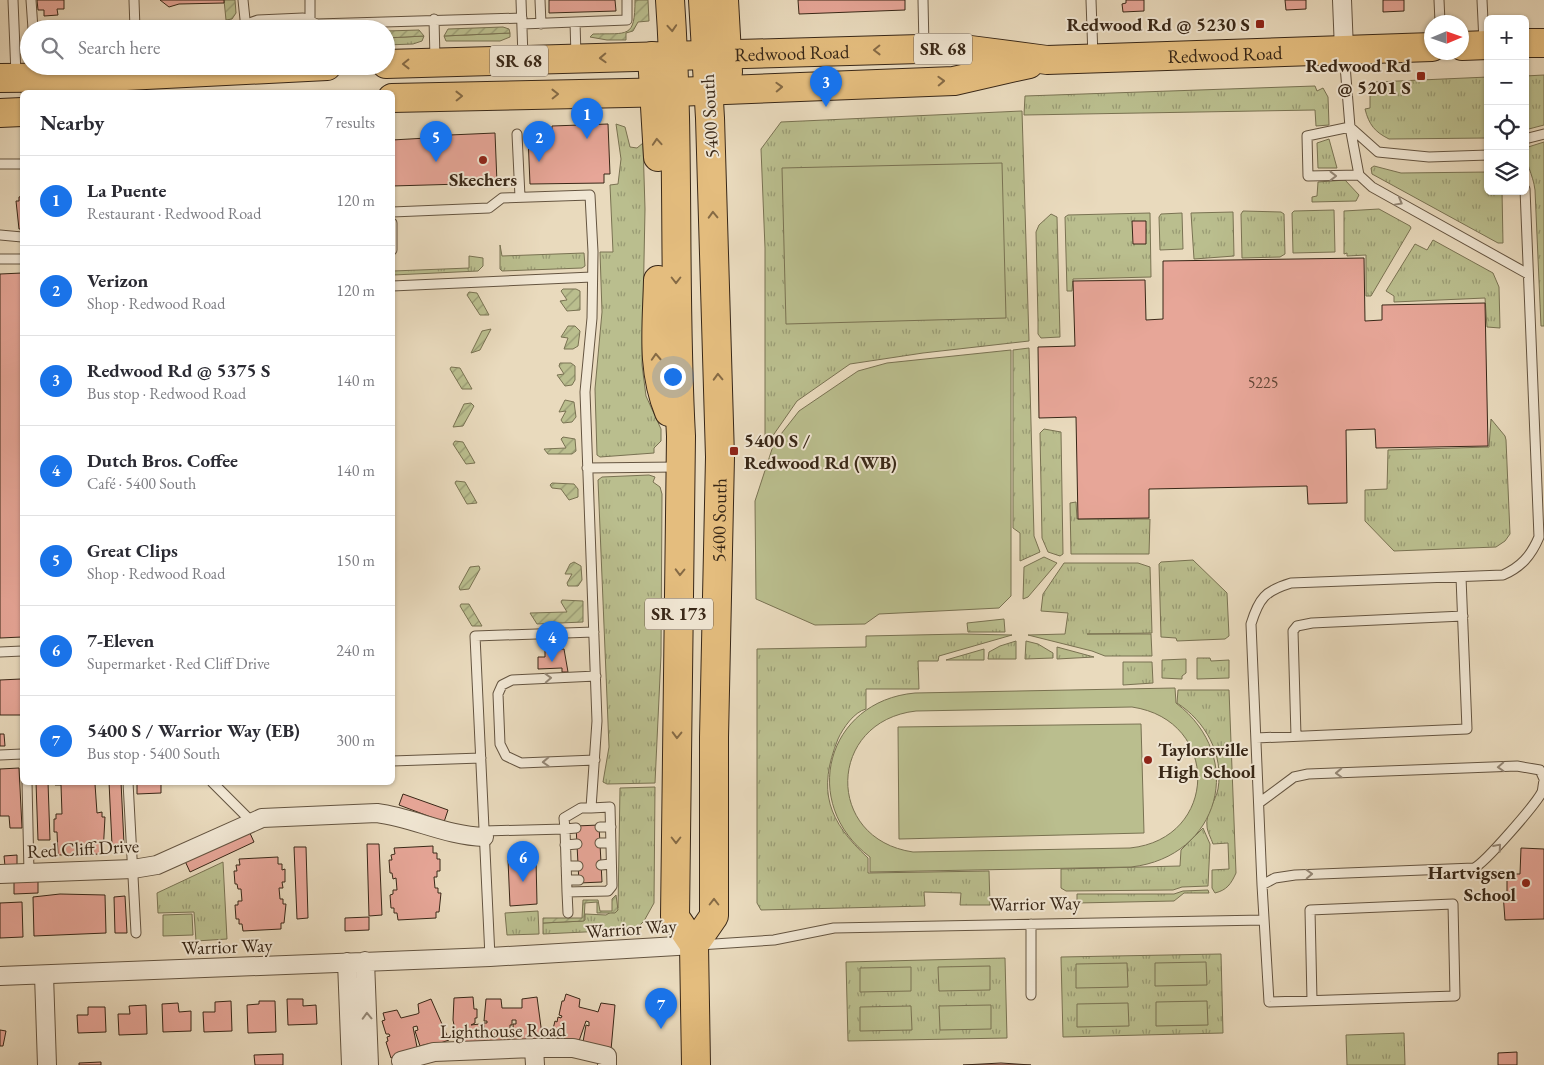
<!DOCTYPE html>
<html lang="en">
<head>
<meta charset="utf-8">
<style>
	body { margin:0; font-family:"EB Garamond",serif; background:#f7f7f7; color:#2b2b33 }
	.controls { position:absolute; right:15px; top:15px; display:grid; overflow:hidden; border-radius:8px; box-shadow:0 1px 4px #0004 }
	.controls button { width:45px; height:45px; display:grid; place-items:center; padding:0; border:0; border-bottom:1px solid #e1e1e2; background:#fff; color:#2b2b33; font:25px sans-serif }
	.compass { position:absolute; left:1424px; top:15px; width:45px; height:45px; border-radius:50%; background:#fff; box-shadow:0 1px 4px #0004; rotate:88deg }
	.you { position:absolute; left:672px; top:376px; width:18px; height:18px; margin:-12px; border:4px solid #fff; border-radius:50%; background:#1a73e8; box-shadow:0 0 0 8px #1a73e833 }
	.badge { display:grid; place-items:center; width:32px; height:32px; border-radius:50%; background:#1a73e8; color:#fff; font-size:16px; font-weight:700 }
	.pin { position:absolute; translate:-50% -41px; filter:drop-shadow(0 1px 2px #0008) }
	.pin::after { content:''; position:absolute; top:26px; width:18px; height:15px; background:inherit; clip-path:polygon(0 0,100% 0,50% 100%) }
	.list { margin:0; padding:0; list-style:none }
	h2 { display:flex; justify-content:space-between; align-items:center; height:65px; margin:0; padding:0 20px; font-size:21px }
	h2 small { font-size:16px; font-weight:400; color:#7c7c81 }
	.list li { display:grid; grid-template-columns:32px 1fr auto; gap:15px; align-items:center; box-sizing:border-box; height:90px; padding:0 20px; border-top:1px solid #e1e1e2 }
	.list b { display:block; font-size:19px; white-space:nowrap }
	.list p { margin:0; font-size:16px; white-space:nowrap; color:#7c7c81 }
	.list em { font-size:16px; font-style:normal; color:#7c7c81 }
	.icon { flex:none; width:28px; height:28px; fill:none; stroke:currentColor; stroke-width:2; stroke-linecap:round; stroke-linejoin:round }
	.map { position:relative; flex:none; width:1544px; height:1065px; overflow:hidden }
	.search { position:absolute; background:#fff; box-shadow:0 1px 4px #0004; left:20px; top:20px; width:375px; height:55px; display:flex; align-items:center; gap:12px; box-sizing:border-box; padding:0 18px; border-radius:28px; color:#7c7c81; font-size:19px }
	.panel { position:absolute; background:#fff; box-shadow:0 1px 4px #0004; left:20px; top:90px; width:375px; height:695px; border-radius:8px }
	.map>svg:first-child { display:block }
	.grass { fill:url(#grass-tufts); stroke:#797252 }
	.garden { fill:url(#garden-furrows); stroke:#797252 }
	.pitch { fill:#babe8e; stroke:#797252; fill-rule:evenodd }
	.building { fill:#e7a698; stroke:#382717 }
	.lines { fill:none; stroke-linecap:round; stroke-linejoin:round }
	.lane-casing { stroke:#645440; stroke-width:11 }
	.street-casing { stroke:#645440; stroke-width:20 }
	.primary-casing { stroke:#382717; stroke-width:30 }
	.lane { stroke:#f1e7d4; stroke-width:9 }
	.street { stroke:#f1e7d4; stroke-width:18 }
	.primary { stroke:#e4bd7e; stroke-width:28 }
	.oneway { stroke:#856a45 }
	.oneway2 { stroke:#948776 }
	.poi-dot { fill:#8f2418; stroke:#f1e7d4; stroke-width:2 }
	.labels { text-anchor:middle; stroke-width:4; stroke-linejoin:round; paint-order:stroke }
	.number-label { font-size:16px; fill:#644737 }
	.shield { fill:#f1e7d4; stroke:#706150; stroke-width:1 }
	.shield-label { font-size:18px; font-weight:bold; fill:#382717 }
	.poi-label { font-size:19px; font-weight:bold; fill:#382717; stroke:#f1e7d4; text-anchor:end }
	.street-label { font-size:19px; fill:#382717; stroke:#f1e7d4 }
</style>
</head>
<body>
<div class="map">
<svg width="1544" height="1065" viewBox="0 0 1544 1065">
	<defs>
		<pattern id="grass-tufts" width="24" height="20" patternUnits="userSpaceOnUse" patternTransform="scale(1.25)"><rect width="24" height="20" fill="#babe8e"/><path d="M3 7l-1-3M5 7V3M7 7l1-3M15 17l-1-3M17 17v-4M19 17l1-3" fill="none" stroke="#989a73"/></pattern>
		<pattern id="garden-furrows" width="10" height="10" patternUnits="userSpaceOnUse" patternTransform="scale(1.25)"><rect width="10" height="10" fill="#babe8e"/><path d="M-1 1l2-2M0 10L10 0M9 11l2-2" fill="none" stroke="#989a73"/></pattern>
	</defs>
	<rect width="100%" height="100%" fill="#e9dabd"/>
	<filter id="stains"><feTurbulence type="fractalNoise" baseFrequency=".004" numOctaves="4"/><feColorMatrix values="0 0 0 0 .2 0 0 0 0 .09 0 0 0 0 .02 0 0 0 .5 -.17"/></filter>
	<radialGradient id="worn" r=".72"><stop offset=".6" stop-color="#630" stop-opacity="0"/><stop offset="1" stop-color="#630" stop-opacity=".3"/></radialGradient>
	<path class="grass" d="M510 33V37L500 41H446L444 36Z
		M424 36 422 41 413 44 386 45V38Z
		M1544 75V125L1525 130V76Z
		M1488 77V138L1389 139C1375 132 1369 125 1365 109L1370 108V88L1376 82Z
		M1315 86 1317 91 1323 88 1328 97 1329 125 1316 126 1315 110 1024 115 1025 96Z
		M1022 111 1029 341 923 353 850 364 797 401 765 447V248L761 149 781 122Z
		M616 124 625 127 630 147 637 148 643 143 645 209 642 365 646 396 661 429V441L654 448V453L600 457 597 455 595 389 602 312 600 252H613L610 185 618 184 621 159Z
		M1329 139 1337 168H1318L1317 143Z
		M1544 142V326H1541L1535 190C1533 174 1525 163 1525 148Z
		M1374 166 1401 173 1488 172V191H1502L1503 243H1498L1372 174 1371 168Z
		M1345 180 1359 195 1356 201 1312 202V197L1317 196 1318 182Z
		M1379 209 1410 226 1411 228 1371 296H1366V255L1347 256V253L1344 254V211Z
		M1334 210 1335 252 1293 253 1292 213 1294 211Z
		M1243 211 1281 212 1284 214 1285 254 1280 257 1242 258 1241 214Z
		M1233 212 1234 256 1194 259 1191 213Z
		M1150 213 1151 277 1073 279 1072 291H1067L1065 217 1068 215Z
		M1182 213 1183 249 1160 250 1159 217 1161 214Z
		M1051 214 1057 217 1060 337 1041 338 1038 334V321L1036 232 1039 225Z
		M1433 240 1493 273 1499 287 1500 328 1487 327 1485 298 1394 302V296L1386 291 1415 244 1427 250Z
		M500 245 502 256 584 253 585 266 582 268 502 271 500 269Z
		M469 256 483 258V266L478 271 393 275V271L469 268Z
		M1029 348 1034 536 1040 552 1020 561V533L1013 528V350Z
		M1491 419 1505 436 1506 440 1510 534 1505 541 1496 547 1394 551 1365 521V490L1387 489 1388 450 1489 447Z
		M1044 429 1061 432 1063 554 1060 556 1048 552 1042 538 1040 433Z
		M649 475 655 477 653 482 660 487 662 494 661 655 655 783 607 784 603 782 609 747 598 480 602 477Z
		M1076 502 1077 519H1150L1149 554H1071L1070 503Z
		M1044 557 1057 563 1028 597 1023 599 1024 567Z
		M1193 560 1227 593 1229 636 1225 639 1177 641 1176 638 1161 637 1159 564 1161 562Z
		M1064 563H1138L1150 567 1152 633 1087 634H1151L1152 656H1105L1092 651 1028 635 1065 634 1068 613 1041 611 1043 594Z
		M1004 619 1005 632H968L967 623Z
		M963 634 1012 635 939 656 938 661H918L919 689H866V709C854 712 843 728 838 739 817 791 828 821 868 858V873L989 871 990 905H960L961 893 924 892 925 906 761 910 757 903V649L866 647V636Z
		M1016 641V659H988L989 652 1000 646Z
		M1026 641 1038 644 1053 653V658L1025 659Z
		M1057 647 1094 657 1057 659Z
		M984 649V660H946Z
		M1197 658H1210L1211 661 1229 660V678L1197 679Z
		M1186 659V673L1182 676V679L1162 678V660Z
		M1123 662H1152L1153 683 1123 685Z
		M1178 690H1229L1236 873C1231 884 1227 890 1215 893L1212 888V870L1229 869 1228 843 1213 844C1211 838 1207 831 1207 826 1205 814 1216 800 1218 789 1224 754 1205 721 1177 703Z
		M655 787 654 903 644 921 639 926 626 930 543 934V923L582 921 585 920V914L606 915 618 908 620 788Z
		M1203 828 1210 844 1208 886 1182 887 1173 890 1066 891 1061 888V869L1180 866 1181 850Z
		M223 862 227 939 196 941 194 912 158 913 157 893Z
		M1208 890 1209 893H1184L1174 901 1077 903V894H1174L1183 891Z
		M538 911 539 934 507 935 505 913Z
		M1221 954 1223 1033 1063 1037 1061 957Z
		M1005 958 1007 1038 848 1041 846 962Z
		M1404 1033 1405 1065H1347L1346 1035Z"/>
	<path class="garden" d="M224 0H235L236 13 232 19 226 20Z
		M635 0H648L649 21 638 22 633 31 626 33V40H607L590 37 593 34C628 33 635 39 635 0Z
		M503 27 509 29 510 33 444 36 448 29Z
		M419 30 424 36 386 38V31Z
		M563 289H576L580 291V310L567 311 560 301 567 300 561 291Z
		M469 292 477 293 489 315H480L467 295Z
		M568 326H575L580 331 578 346 573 349H564L568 338 561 337Z
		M491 329 480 350 471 353 482 331Z
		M560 363H571L575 366V380L572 385 565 386 557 375 564 374 559 366Z
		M451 367 460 368 472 389H462L450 369Z
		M565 400 574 402 576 417 572 422 563 423 561 420 566 411 559 412Z
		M471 403 474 406 463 426 453 427 464 404Z
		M563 437 575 439 576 451 572 454H548L544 449 566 448 561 439Z
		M455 441 463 442 475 463 466 464 453 444Z
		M456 481 465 482 477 503 467 504 455 483Z
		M552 483 574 484 578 489V497L569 500 561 489 552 488 550 485Z
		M574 562 581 566 582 580 578 586H568L567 583 572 574H565L570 564Z
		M470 567 479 566 480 569 469 589 460 590 459 587Z
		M562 600 583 601V622L537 624 530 613 567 612 561 602Z
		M461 604H469L482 626H472L460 606Z
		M616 895 618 910 615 913H597V902L585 903 584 921 543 923V918H582L583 900H598L600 911H612V899Z"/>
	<path class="pitch" d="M1002 163 1006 318 786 324 782 168Z
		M1011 350V596L999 608 879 614 865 624 815 625 756 599 755 501 774 443 799 411 858 371 887 363Z
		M1175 688 1176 703C1247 757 1220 857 1131 867L870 872V857C799 804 826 701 915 693ZM1132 707C1221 720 1219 839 1130 848L913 852C824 839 827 721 916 711Z
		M1141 724 1144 833 899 839 898 727Z
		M192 914 193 935 163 936V915Z
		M1206 962 1207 985 1155 986V963Z
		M1127 963 1128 987 1076 988V964Z
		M990 966V990L939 991 938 967Z
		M911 967V991L860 992V968Z
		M1207 1001 1208 1025 1156 1026V1002Z
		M1128 1003 1129 1026 1077 1027V1004Z
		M991 1005V1029L940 1030 939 1006Z
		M911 1006 912 1030 860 1031V1007Z"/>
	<path class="building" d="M37 0H64V9H57L58 15 44 16V10H38Z
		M224 0V3L179 4 169 7 160 0Z
		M549 0H615L616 11 549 13Z
		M798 0H905V10L799 14Z
		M1126 0H1144V11L1123 12 1122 4 1126 3Z
		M1285 0H1306V9L1286 10Z
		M1383 0H1404V11L1383 12Z
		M608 124 610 174H604V183L530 184 528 137 552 136V126Z
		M495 133 497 183 392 186V140L427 138V136Z
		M22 196V229H19L16 201H19V197Z
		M1132 221H1146V244H1133Z
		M1364 258 1365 321 1382 320V305L1485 303 1488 446 1376 448 1375 429 1346 430 1347 503 1308 504 1307 486 1149 489V518L1078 519 1076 417 1039 418 1038 347 1075 346 1073 281 1145 280 1146 320 1163 319V261Z
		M22 273V637L0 638V274Z
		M564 649 568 672H562V668L538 669V657H545V650Z
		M21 674 22 715H0V680L21 679Z
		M0 734H4L5 746H0Z
		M19 768 22 828H10L9 816H0V769Z
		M36 782H48L50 840H38Z
		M55 782H101L95 784 97 813 102 812V817H105L103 854 58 855 57 832H54V819H56V814H62L61 785H55Z
		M109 782H121L124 844 112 845Z
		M137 782H161V793L137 794Z
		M403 794 448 810 444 822 399 805Z
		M599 825 602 882 579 883 576 826Z
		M249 831 254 842 190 872 185 861Z
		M367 844H379L382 915 369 916Z
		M433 846V853H437V859H440V871H437V877H434L435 888H438V893H441L439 912H436V918L398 920 397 913H394V908H391L390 895 393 894V890H397L396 878 393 879 392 873H390L389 860H392L391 855 395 854 394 848Z
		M294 847H306L308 918 297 919Z
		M1521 848 1544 849V919L1505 920 1503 893H1507V874H1520Z
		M17 855V866H5L4 856Z
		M278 857V864H282V870L285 869V882H282L283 888H279L280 899H283V904H286L284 923H281V929L243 931 242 924H239V919H236L235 905H238V901H242L241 889H238L237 884H235L234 871H237L236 865H240L239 859Z
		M536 859 537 904 510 906 508 860Z
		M38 881V893L14 894V882Z
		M60 894 105 895 106 933 34 936 33 897Z
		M125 896 127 933H115L114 897Z
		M22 902 23 937 0 938V903Z
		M369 917V930L345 931V918Z
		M566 994 580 999 579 1007 595 1011 598 1012 601 1003 615 1005 611 1050 583 1042 586 1025 589 1026V1022L586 1021 579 1041 551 1037 555 1021 557 1022 558 1017 561 1018 562 1016 559 1015 562 1001H564Z
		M473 997 474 1009H477V1018H475V1023L471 1025 480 1024V1028H484V1023H487V1021H484L486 999H501L502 1008H522V999L537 997 543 1042 514 1041 513 1024H516V1020H512V1025H510V1041L459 1043V1030H455L453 1020 454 998Z
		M287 999H303V1006L316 1005 317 1024 288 1025Z
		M431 999 449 1040 429 1047 428 1044 420 1046 415 1031 418 1030 417 1026 413 1027 417 1047 391 1058 386 1042 388 1041 387 1037 390 1036 389 1034H386L382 1021 385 1020 383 1013 397 1010 401 1018 417 1014 419 1013 418 1004Z
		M231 1001 232 1031 204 1032 203 1012H215V1002Z
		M259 1001H275L276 1032 248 1033 247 1005 259 1004Z
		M178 1003 179 1012 191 1011V1031L163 1032 162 1004Z
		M146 1005 147 1034 119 1035 118 1014H130L129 1006Z
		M88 1007H105L106 1032 78 1033 77 1015H88Z
		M0 1030 6 1031 3 1046H0Z
		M1517 1052V1065H1498V1053Z
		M283 1054V1065H255L254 1055Z
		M101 1062V1065H79V1063Z
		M1001 1063 1031 1065H963Z"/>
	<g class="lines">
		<defs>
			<path id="lane" d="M13 0 16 75
				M31 0 33 29
				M134 0 135 29
				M243 0 246 29
				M310 0V21
				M521 0 523 57
				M540 0 541 24
				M923 0 924 47
				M1091 0 1093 57
				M1439 0 1440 22
				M1482 0 1484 42
				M434 19 435 59
				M575 22 576 56
				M522 24 627 20V0
				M205 29 235 28 258 20 303 18 317 24 522 18
				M1344 53 1350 127 1359 175 1372 187 1528 274
				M1350 127 1378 152 1429 157 1488 155
				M1350 127 1307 136 1308 176 1359 175
				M517 134 520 197
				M1525 139 1544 134
				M0 164H22
				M392 212 489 208 502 198 590 195 593 252 592 318 585 392 597 721 591 808H581L564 818 565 829 484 831
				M392 223V250
				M0 235 22 237
				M0 259H22
				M392 286 592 277
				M587 468 677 467
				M0 652 22 651
				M1296 736 1293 631 1297 626 1312 623 1463 616
				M1256 738 1467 729 1461 577
				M0 755 22 754
				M595 760 521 763 506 756 500 744 498 694 502 685 512 680 596 676
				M392 761 481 758
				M27 782 29 873
				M128 782 136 933
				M212 782 251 821
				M1259 803 1294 777 1308 774 1517 766 1540 770 1544 779
				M600 827H611
				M576 828 565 829 567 892 608 891 612 886 610 807 591 808
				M600 843H611
				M565 845 577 844
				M601 865 611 864
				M566 866H578
				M567 880H579
				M1262 885 1275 878 1295 875 1474 868C1485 863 1536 804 1542 792 1543 789 1543 784 1544 781
				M567 892 568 913
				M1031 924V995
				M699 945 774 940 834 928 1264 920
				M490 957 475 636 594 632
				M1312 1000 1310 910 1453 904 1455 996 1269 1002 1262 885 1251 624C1259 598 1265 591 1291 583L1503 575C1521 567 1531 556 1539 537L1525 189"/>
			<path id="street" d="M1342 0 1344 50
				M0 874 133 869 157 865 262 818 377 813C414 818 447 836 484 837
				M365 961 369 1065
				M347 962 351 1065
				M44 975 47 1065
				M0 976 490 957 694 945
				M534 1048 535 1065
				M401 1061 434 1052 534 1048H573L607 1056V1065"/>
			<g id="primary">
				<path d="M670 0C680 145 673 291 681 436L675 917 694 945 696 1065"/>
				<path d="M724 0 728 72"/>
				<path d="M1525 43H1544"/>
				<path d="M1462 46 1488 45"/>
				<path d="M652 56 658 157"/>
				<path id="s1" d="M386 64 955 48 1047 60 1432 47"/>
				<path d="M0 78 106 77 327 66"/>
				<path d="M392 98 675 92 954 81 1029 64"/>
				<path d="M0 113 22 112"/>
				<path d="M658 280C657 327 651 368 669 412"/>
				<path id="s2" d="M694 945 714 916V737L720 457 710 118 703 0"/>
			</g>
		</defs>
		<use href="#lane" class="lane-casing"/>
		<use href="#street" class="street-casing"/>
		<use href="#primary" class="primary-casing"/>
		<use href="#lane" class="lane"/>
		<use href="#street" class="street"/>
		<use href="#primary" class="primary"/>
	</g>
	<defs><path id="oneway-chevron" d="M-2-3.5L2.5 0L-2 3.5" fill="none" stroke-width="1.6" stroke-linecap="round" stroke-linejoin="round" transform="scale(1.25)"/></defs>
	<g class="oneway">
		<use href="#oneway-chevron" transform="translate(672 28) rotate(86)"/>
		<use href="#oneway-chevron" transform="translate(877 50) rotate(179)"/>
		<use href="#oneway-chevron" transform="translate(603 58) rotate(178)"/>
		<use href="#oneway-chevron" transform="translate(406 64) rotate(179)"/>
		<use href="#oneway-chevron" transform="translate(941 81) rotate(-2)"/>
		<use href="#oneway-chevron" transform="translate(779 87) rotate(-2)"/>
		<use href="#oneway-chevron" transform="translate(555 94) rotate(-1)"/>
		<use href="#oneway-chevron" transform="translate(459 96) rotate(-1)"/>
		<use href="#oneway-chevron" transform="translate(657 142) rotate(-94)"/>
		<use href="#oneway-chevron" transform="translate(713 215) rotate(-92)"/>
		<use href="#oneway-chevron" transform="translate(676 280) rotate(90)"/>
		<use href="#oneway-chevron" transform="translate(656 357) rotate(-93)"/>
		<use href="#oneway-chevron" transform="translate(718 377) rotate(-92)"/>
		<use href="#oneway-chevron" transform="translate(680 572) rotate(91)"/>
		<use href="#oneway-chevron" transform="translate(677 735) rotate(91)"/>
		<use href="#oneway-chevron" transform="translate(676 840) rotate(90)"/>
		<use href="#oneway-chevron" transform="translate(714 902) rotate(-90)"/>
	</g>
	<g class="oneway2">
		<use href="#oneway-chevron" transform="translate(1333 176)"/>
		<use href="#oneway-chevron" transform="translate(1399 202) rotate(29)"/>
		<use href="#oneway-chevron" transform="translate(548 678) rotate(-3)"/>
		<use href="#oneway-chevron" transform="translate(546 762) rotate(178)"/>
		<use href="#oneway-chevron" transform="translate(1501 767) rotate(177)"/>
		<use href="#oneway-chevron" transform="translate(1339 773) rotate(178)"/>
		<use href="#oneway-chevron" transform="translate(1498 847) rotate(-49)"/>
		<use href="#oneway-chevron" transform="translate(1309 874) rotate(-2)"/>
		<use href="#oneway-chevron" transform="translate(367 1016) rotate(-92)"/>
	</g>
	<g class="poi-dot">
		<rect x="1255" y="19" width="10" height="10" rx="2.5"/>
		<rect x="1416" y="71" width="10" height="10" rx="2.5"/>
		<circle cx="483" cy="160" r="5"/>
		<rect x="729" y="446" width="10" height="10" rx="2.5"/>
		<circle cx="1148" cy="760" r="5"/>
		<circle cx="1526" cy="883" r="5"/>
	</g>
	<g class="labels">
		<g class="number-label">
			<text x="1263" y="388">5225</text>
		</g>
		<g class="shield">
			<rect x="914" y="33.5" width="58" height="31" rx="4"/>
			<rect x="490" y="45.5" width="58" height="31" rx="4"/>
			<rect x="645" y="598.5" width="68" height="31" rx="4"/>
		</g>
		<g class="shield-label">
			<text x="943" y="55">SR 68</text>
			<text x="519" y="67">SR 68</text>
			<text x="679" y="620">SR 173</text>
		</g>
		<g class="poi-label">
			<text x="1250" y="31">Redwood Rd @ 5230 S</text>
			<text x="1411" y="72">Redwood Rd<tspan x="1411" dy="22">@ 5201 S</tspan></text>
			<text x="483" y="186" text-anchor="middle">Skechers</text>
			<text x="744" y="447" text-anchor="start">5400 S /<tspan x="744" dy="22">Redwood Rd (WB)</tspan></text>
			<text x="1158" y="756" text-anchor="start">Taylorsville<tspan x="1158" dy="22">High School</tspan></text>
			<text x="1516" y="879">Hartvigsen<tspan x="1516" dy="22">School</tspan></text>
		</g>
		<g class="street-label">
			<text dy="7" stroke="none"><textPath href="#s1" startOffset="406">Redwood Road</textPath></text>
			<text dy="7" stroke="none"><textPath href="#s1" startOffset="840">Redwood Road</textPath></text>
			<text transform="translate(709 116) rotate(-93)" y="7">5400 South</text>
			<text dy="7" stroke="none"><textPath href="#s2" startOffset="431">5400 South</textPath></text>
			<text transform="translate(83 848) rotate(-3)" y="7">Red Cliff Drive</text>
			<text transform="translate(1035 903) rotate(-1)" y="7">Warrior Way</text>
			<text transform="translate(631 928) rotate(-4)" y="7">Warrior Way</text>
			<text transform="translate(227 946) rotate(-2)" y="7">Warrior Way</text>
			<text transform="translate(503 1030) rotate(-1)" y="7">Lighthouse Road</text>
		</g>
	</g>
	<rect width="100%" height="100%" filter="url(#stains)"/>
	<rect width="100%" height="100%" fill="url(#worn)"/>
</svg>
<div class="controls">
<button>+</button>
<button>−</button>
<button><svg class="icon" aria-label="locate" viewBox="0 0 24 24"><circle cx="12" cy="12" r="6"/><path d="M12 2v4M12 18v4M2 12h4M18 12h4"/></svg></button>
<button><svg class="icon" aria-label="layers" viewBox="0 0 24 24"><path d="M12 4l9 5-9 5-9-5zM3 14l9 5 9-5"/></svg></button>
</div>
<svg class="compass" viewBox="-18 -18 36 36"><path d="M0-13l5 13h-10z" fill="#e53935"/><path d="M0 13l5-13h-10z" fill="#7c7c81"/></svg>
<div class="you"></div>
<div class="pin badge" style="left:587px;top:139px">1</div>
<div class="pin badge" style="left:539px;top:162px">2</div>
<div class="pin badge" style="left:826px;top:107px">3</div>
<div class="pin badge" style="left:552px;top:662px">4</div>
<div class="pin badge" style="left:436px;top:162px">5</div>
<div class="pin badge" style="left:523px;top:882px">6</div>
<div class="pin badge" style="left:661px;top:1029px">7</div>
<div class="search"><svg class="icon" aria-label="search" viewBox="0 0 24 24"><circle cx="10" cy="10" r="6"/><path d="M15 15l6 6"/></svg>Search here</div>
<section class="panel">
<h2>Nearby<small>7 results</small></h2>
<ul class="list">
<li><span class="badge">1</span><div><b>La Puente</b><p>Restaurant · Redwood Road</p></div><em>120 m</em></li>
<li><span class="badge">2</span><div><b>Verizon</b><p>Shop · Redwood Road</p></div><em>120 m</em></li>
<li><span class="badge">3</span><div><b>Redwood Rd @ 5375 S</b><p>Bus stop · Redwood Road</p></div><em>140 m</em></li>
<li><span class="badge">4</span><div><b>Dutch Bros. Coffee</b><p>Café · 5400 South</p></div><em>140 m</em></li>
<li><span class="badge">5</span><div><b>Great Clips</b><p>Shop · Redwood Road</p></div><em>150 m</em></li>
<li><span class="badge">6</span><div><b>7-Eleven</b><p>Supermarket · Red Cliff Drive</p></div><em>240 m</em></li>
<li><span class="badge">7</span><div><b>5400 S / Warrior Way (EB)</b><p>Bus stop · 5400 South</p></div><em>300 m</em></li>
</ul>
</section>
</div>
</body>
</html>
